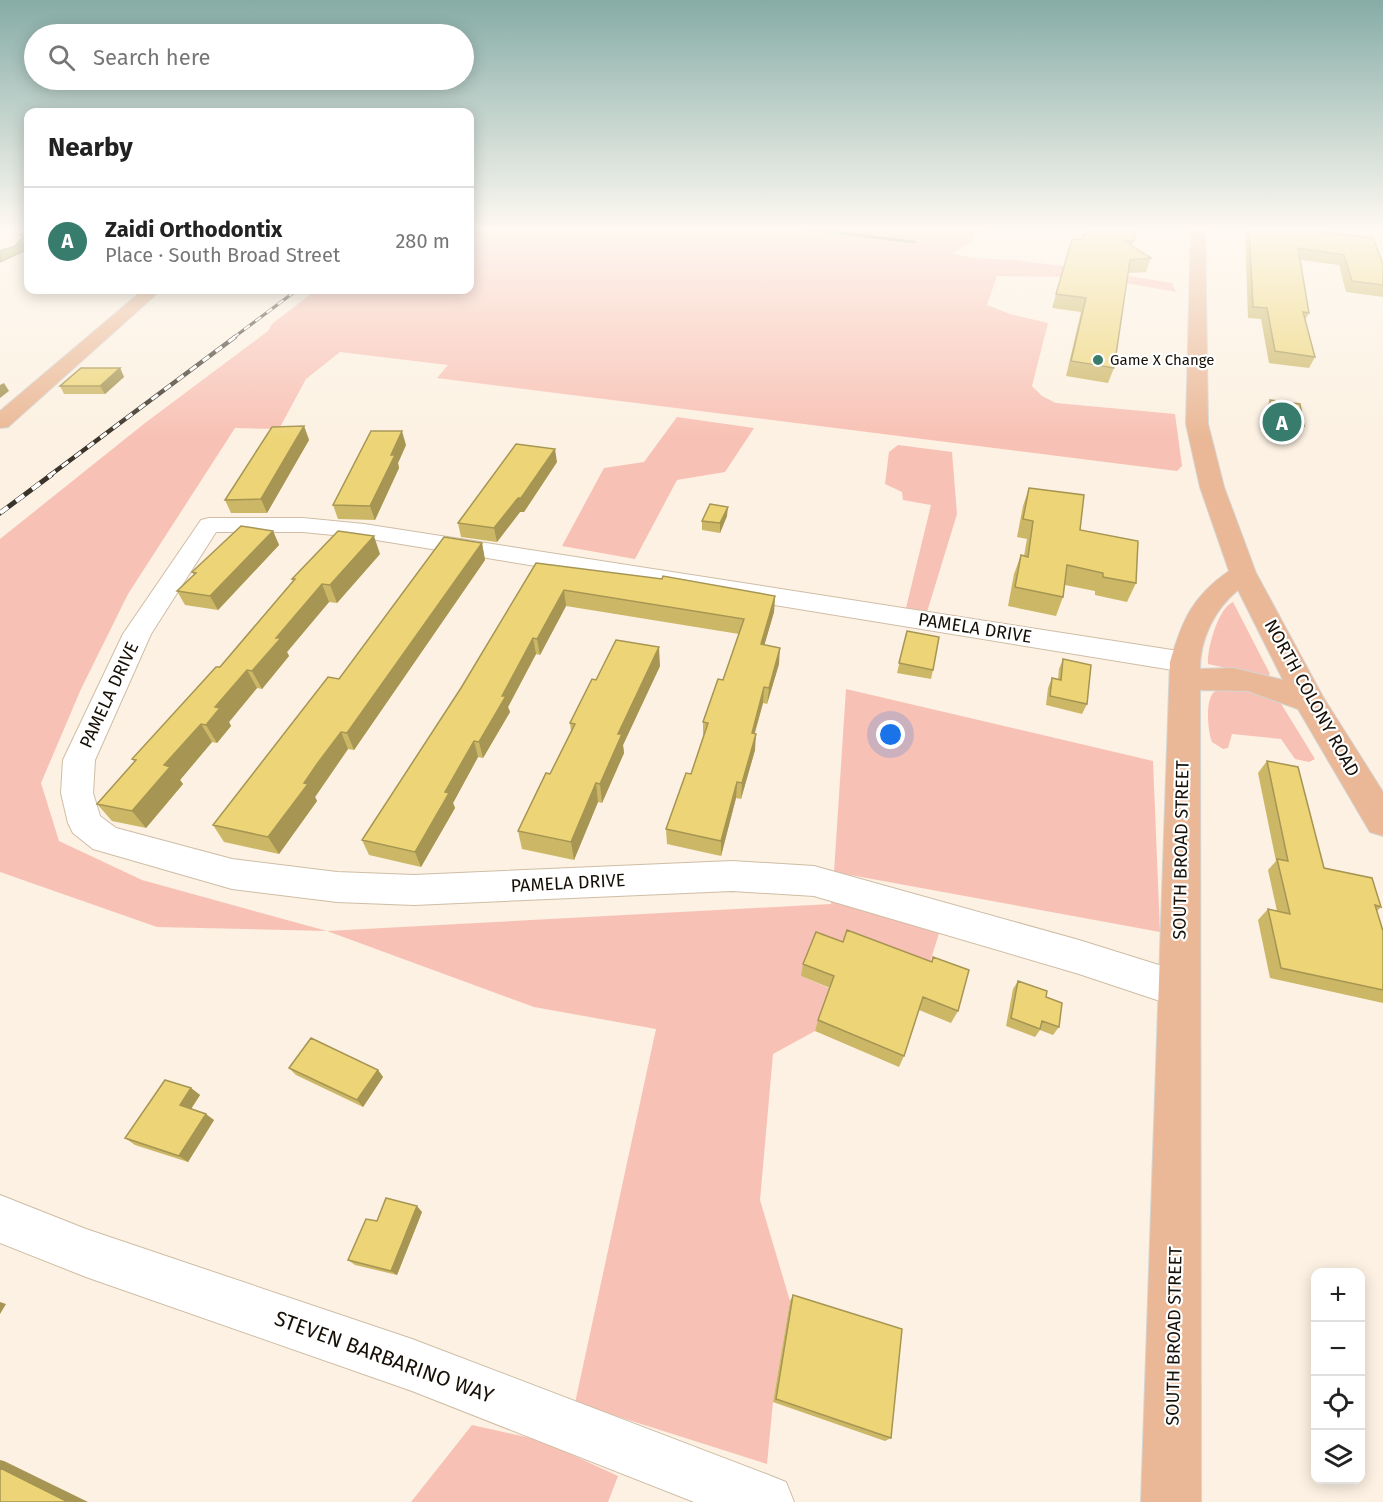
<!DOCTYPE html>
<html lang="en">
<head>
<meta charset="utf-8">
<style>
	body { margin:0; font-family:"Fira Sans",sans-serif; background:#f6f6f6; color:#222 }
	.controls { position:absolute; right:18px; bottom:18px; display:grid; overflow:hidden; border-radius:12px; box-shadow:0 3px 15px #0003 }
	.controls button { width:54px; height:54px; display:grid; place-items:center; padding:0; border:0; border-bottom:2px solid #e0e0e0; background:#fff; color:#222; font:30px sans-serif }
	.you { position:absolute; left:891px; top:735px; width:21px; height:21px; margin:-15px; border:4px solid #fff; border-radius:50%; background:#1a73e8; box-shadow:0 0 0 9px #1a73e833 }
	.badge { display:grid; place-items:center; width:39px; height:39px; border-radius:50%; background:#387c6e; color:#fff; font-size:20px; font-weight:700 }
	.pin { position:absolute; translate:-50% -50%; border:3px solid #fff; box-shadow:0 2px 6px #0006 }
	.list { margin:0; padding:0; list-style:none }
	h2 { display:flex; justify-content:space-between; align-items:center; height:78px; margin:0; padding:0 24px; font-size:26px }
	h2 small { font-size:20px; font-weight:400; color:#767676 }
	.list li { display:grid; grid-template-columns:39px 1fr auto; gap:18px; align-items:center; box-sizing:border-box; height:108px; padding:0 24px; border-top:2px solid #e0e0e0 }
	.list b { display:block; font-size:22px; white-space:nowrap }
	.list p { margin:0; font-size:20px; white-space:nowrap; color:#767676 }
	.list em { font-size:20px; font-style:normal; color:#767676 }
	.icon { flex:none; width:33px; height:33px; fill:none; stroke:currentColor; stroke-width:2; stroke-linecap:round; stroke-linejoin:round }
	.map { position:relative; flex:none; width:1383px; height:1502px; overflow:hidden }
	.search { position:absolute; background:#fff; box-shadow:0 3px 15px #0003; left:24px; top:24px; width:450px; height:66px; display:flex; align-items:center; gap:15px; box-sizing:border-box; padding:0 21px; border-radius:33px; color:#767676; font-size:22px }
	.panel { position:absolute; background:#fff; box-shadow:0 3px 15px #0003; left:24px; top:108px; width:450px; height:186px; border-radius:12px }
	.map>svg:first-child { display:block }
	.green { fill:#f8c1b5 }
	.water { fill:#939f44; stroke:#6e7432; stroke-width:1.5 }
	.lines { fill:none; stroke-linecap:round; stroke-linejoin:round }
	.stream { stroke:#6e7432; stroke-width:3 }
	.minor-casing { stroke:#cfbda5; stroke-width:2 }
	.major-casing { stroke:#d5d4d2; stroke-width:2 }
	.minor { fill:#fff; fill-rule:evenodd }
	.major { fill:#eab896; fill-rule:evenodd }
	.rail-far2-casing { stroke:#3b342a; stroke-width:3 }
	.rail-far1-casing { stroke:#3b342a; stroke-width:4.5 }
	.rail-casing { stroke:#3b342a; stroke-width:5 }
	.rail-far2 { stroke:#fff; stroke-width:2; stroke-dasharray:7; stroke-linecap:butt }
	.rail-far1 { stroke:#fff; stroke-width:3; stroke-dasharray:8; stroke-linecap:butt }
	.rail { stroke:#fff; stroke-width:4; stroke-dasharray:10; stroke-linecap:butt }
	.wall { fill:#ccb766 }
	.shaded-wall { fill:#a69553 }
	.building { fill:#edd577; stroke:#a69553; stroke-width:1.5 }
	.poi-dot { fill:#387c6e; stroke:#fff; stroke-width:2 }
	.labels { text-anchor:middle; stroke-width:4.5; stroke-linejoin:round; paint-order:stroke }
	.far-poi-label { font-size:15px; fill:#161007; stroke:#fff; text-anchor:start }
	.street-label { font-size:18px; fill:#161007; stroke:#fff }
	.near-street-label { font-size:21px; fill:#161007; stroke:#fff }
</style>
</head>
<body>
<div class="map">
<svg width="1383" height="1502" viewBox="0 0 1383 1502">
	<rect width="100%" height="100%" fill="#fcf1e2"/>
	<path class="green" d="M470 228H986L982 233H975L974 240 953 253C974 261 999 258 1022 261 1072 267 1122 275 1172 283L1176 292 1092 277 997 276 987 305 1010 314 1048 323 1032 386 1042 396 1056 403 1175 414 1182 466 1177 471 437 378 448 365 340 352 306 379 279 429 235 428 128 594 81 689 41 783 59 841 142 880 327 931 831 904 832 896 940 930 926 975 801 976 831 989 815 1031 773 1054 760 1200 790 1301 773 1402 767 1464 575 1403 656 1029 534 1007 327 931 157 927 0 872V539L145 423 268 331 272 324 316 290H470Z
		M677 417 754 428 725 472 677 480 635 559 562 546 604 468 644 462Z
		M898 445 952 452 957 514 927 612 906 608 931 505 903 500 902 492 885 484 889 452Z
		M1233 602 1270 674 1268 677 1208 664C1207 649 1218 608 1233 602Z
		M1242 686 1280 702 1315 759 1309 762 1295 759 1281 739 1232 734 1228 748 1223 749 1212 742C1208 732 1205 703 1213 693 1219 686 1234 687 1242 686Z
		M846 689 1153 761 1160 932 834 872Z
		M472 1425 540 1440 618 1476 608 1502H411Z"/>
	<path class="water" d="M28 231V249L0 262V251L15 246 24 236 20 235Z"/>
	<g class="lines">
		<path class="stream" d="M799 228 915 242"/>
		<defs>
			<path id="minor" d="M209 518H303L364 524 1185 652 1195 655 1199 662 1195 669 1185 672 364 538 303 532H216L151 634 95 760 93 793 100 816 116 828 232 859 337 872 414 875 732 861 814 866 1079 940 1178 971 1192 976 1198 989 1192 1002 1178 1007 1079 974 814 896 732 891 414 905 337 902 232 889 93 849 73 833 68 823 61 793 63 760 123 634 201 520Z
				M0 1195 86 1229 412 1339 766 1474 786 1482 794 1502H694L412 1391 86 1277 0 1243Z"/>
			<path id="major" d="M1191 228H1205L1208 424 1224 487 1256 573 1323 697 1383 792V836L1370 832 1298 709 1248 691 1200 690 1201 1502H1141L1170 662C1183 619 1192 597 1229 571L1200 487 1186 424ZM1238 590 1283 680 1233 668 1200 669C1200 638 1215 609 1238 590Z
				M143 290H161L8 427 0 428V411Z"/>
		</defs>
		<use href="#minor" class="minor-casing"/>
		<use href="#major" class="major-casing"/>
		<use href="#minor" class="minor"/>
		<use href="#major" class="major"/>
		<defs>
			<path id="rail-far2" d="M233 338 297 290"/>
			<path id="rail-far1" d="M49 476 235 337"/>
			<path id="rail" d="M0 513 51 475"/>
		</defs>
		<use href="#rail-far2" class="rail-far2-casing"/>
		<use href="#rail-far1" class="rail-far1-casing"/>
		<use href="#rail" class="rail-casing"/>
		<use href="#rail-far2" class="rail-far2"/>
		<use href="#rail-far1" class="rail-far1"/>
		<use href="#rail" class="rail"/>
	</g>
	<path class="wall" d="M1247 228H1292L1383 264V297L1346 292 1339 265 1300 260 1309 313 1305 320 1315 357 1309 368 1269 363 1261 319 1248 318 1245 233Z
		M1072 239 1132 246 1151 258 1146 272 1128 273 1114 368 1108 383 1066 376 1081 312 1052 308Z
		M120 368 124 377 105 394H64L60 386Z
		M1270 400 1304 426 1299 435 1268 430 1266 408Z
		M304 426 309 440 267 513H231L225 500Z
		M406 445 398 463 399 468 375 520 338 519 333 505Z
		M557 462 524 512H520L497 542 461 537 458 523Z
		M1029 488 1080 530 1136 583 1127 602 1095 595V591L1065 585 1063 597 1056 616 1008 606 1014 574 1021 555 1024 556 1027 539 1017 537 1023 506Z
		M727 516 720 533 702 530V521Z
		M273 531 279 545 218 610 185 605 177 591 194 575 192 572Z
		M482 543 485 560 354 750 348 749 315 797 317 801 279 854 224 842 213 825 339 679Z
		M380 554 337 603 329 602 287 652 289 656 262 689 257 688 229 722 231 726 217 743 212 742 180 780 183 784 146 828 112 821 97 804 135 762 132 759 220 667 293 581 292 579Z
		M536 563 775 596 774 612 764 645 779 664 767 704 763 703 755 733V750L741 799 736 798 721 856 667 844 666 829 691 774 703 738V722L723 680 739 634 566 606 540 655 536 654 508 707 510 712 483 758 478 757 453 803 455 808 421 867 369 855 362 840 461 688Z
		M907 631 933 670 931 679 897 673Z
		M1063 659 1087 704 1082 714 1046 705 1048 688 1052 678 1058 680 1059 669Z
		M660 666 623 745 624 753 602 803 598 802 574 860 522 849 518 831 550 774 571 731 570 723 596 680Z
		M1267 761 1324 868 1381 907 1377 911 1383 931V1003L1270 978 1258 920 1268 909 1277 911 1268 870 1276 861 1258 773Z
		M843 942 931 962 933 957 958 1011 951 1023 919 1010 904 1056 899 1067 815 1031 818 1020 830 988 801 976 803 964Z
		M1018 981 1046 997 1059 1027 1053 1035 1040 1030 1035 1037 1006 1026 1013 989Z
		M289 1068 378 1070 383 1077 363 1107 296 1075Z
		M191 1088 200 1095 191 1109 214 1120 188 1162 135 1145 125 1138Z
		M422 1212 397 1275 355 1265 348 1260 377 1221Z
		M793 1295 891 1438 885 1441 773 1402 790 1301Z"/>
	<path class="shaded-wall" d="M1134 240 1129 253 1124 241Z
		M120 368 124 377 105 394 100 386Z
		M4 383 9 391 0 398V385Z
		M304 426 309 440 267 513 261 499Z
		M402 431 406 445 398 463 399 468 375 520 370 506 391 455Z
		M555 449 557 462 524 512H520L497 542 494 528Z
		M728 507 727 516 720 533V523Z
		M273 531 279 545 218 610 210 596Z
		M374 536 380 554 337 603 330 585Z
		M482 543 485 560 354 750 347 733Z
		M322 584 329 602 287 652 289 656 262 689 252 671 276 638Z
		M564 590 566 606 540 655 537 639Z
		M775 596 774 612 760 660 761 644Z
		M533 638 536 654 508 707 510 712 483 758 479 742 502 696Z
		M659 647 660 666 623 745 624 753 602 803 600 784 618 734Z
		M780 648 779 664 767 704 769 688Z
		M247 670 257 688 229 722 231 726 217 743 206 725 215 707Z
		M764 687 763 703 750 749 752 733Z
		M201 724 212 742 180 780 183 784 146 828 132 811 164 765Z
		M341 732 348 749 315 797 317 801 279 854 268 837 304 783Z
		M756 734 755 750 741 799 742 783Z
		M474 741 478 757 453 803 455 808 421 867 415 852 445 792Z
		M737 782 736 798 721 856V841Z
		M596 783 598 802 574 860 571 842Z
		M378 1070 383 1077 363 1107 357 1100Z
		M191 1088 200 1095 189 1112 180 1105Z
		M206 1114 214 1120 188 1162 179 1156Z
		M417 1206 422 1212 397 1275 391 1271Z
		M0 1302 6 1304 0 1314Z
		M0 1460 4 1461 88 1502H68L0 1468Z"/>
	<path class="building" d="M1088 228H1136L1134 240 1124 241 1151 258 1130 260 1114 368 1071 361 1086 298 1056 294 1072 239 1082 240 1083 235H1086Z
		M1249 228H1292L1373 238 1383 264V285L1352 281 1344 255 1298 248 1309 313 1303 312 1315 357 1275 351 1267 308 1253 307Z
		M81 368H120L100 386H60Z
		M1270 400 1300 404 1304 426 1273 421Z
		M304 426 261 499 225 500 272 427Z
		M371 431H402L391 455H395L370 506 333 505Z
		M516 444 555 449 521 498H518L494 528 458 523Z
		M1029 488 1084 495 1080 530 1138 541 1136 583 1103 577V573L1067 565 1063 597 1015 587 1021 555 1028 557 1033 521 1023 519Z
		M710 504 728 507 720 523 702 521Z
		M241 526 273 531 210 596 177 591 196 573 192 572Z
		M338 531 374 536 330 585 322 584 276 638H281L252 671 247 670 215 707 220 708 206 725 201 724 164 765 170 767 132 811 97 804 136 760 132 759 216 667H220L295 579H292Z
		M444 537 482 543 347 733 341 732 317 764 304 783 308 784 268 837 213 825 328 677 339 679Z
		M536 563 662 579 663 576 775 596 761 644 780 648 769 688 764 687 752 733 756 734 742 783 737 782 721 841 666 829 686 773 691 774 708 723 703 722 718 679 723 680 744 619 564 590 537 639 533 638 502 696H506L479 742 474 741 445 792 449 793 415 852 362 840 461 688Z
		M907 631 939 637 933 670 899 663Z
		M616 640 659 647 618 734H622L600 784 596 783 571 842 518 831 546 773 550 774 575 724 570 723 592 679 596 680Z
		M1063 659 1091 665 1087 704 1050 696 1052 678 1061 680Z
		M1267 761 1298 767 1324 868 1372 878 1381 907 1375 905 1383 931V990L1281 968 1268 909 1290 914 1277 859 1288 861Z
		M847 930 932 962 933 957 969 970 958 1011 923 997 904 1056 818 1020 834 976 803 964 816 932 843 942Z
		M1018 981 1047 991 1046 997 1062 1003 1059 1027 1042 1021 1040 1029 1011 1018Z
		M311 1038 378 1070 357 1100 289 1068Z
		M165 1080 191 1088 180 1105 206 1114 179 1156 125 1138Z
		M386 1198 417 1206 391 1271 348 1260 366 1219 377 1221Z
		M793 1295 902 1329 891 1438 776 1399Z
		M0 1468 68 1502H0Z"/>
	<linearGradient id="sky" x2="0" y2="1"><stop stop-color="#86aca6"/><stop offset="0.52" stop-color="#fef9f2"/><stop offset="1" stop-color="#fef9f2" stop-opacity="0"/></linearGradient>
	<rect width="1383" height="439" fill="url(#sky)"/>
	<circle class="poi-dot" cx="1098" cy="360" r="6"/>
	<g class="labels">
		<g class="far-poi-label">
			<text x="1110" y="365">Game X Change</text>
		</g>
		<g class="street-label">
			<text transform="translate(975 628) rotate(9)" y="6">PAMELA DRIVE</text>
			<text transform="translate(109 695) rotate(-65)" y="6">PAMELA DRIVE</text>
			<text transform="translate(1312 698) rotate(61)" y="6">NORTH COLONY ROAD</text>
			<text transform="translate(1181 850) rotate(-89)" y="6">SOUTH BROAD STREET</text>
			<text transform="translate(568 883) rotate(-3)" y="6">PAMELA DRIVE</text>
			<text transform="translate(1174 1336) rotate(-89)" y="6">SOUTH BROAD STREET</text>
		</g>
		<g class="near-street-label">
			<text transform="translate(384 1357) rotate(20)" y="7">STEVEN BARBARINO WAY</text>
		</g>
	</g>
</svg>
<div class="controls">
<button>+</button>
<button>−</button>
<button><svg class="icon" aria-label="locate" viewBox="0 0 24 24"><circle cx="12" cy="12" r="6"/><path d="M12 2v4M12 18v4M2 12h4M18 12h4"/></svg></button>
<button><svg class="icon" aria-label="layers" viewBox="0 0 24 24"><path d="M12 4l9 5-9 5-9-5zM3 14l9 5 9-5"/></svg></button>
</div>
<div class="you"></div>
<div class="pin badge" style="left:1282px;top:422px">A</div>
<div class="search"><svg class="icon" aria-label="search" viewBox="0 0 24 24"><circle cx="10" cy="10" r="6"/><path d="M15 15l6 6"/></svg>Search here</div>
<section class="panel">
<h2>Nearby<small></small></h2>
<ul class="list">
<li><span class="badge">A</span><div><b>Zaidi Orthodontix</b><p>Place · South Broad Street</p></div><em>280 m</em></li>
</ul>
</section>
</div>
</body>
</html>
